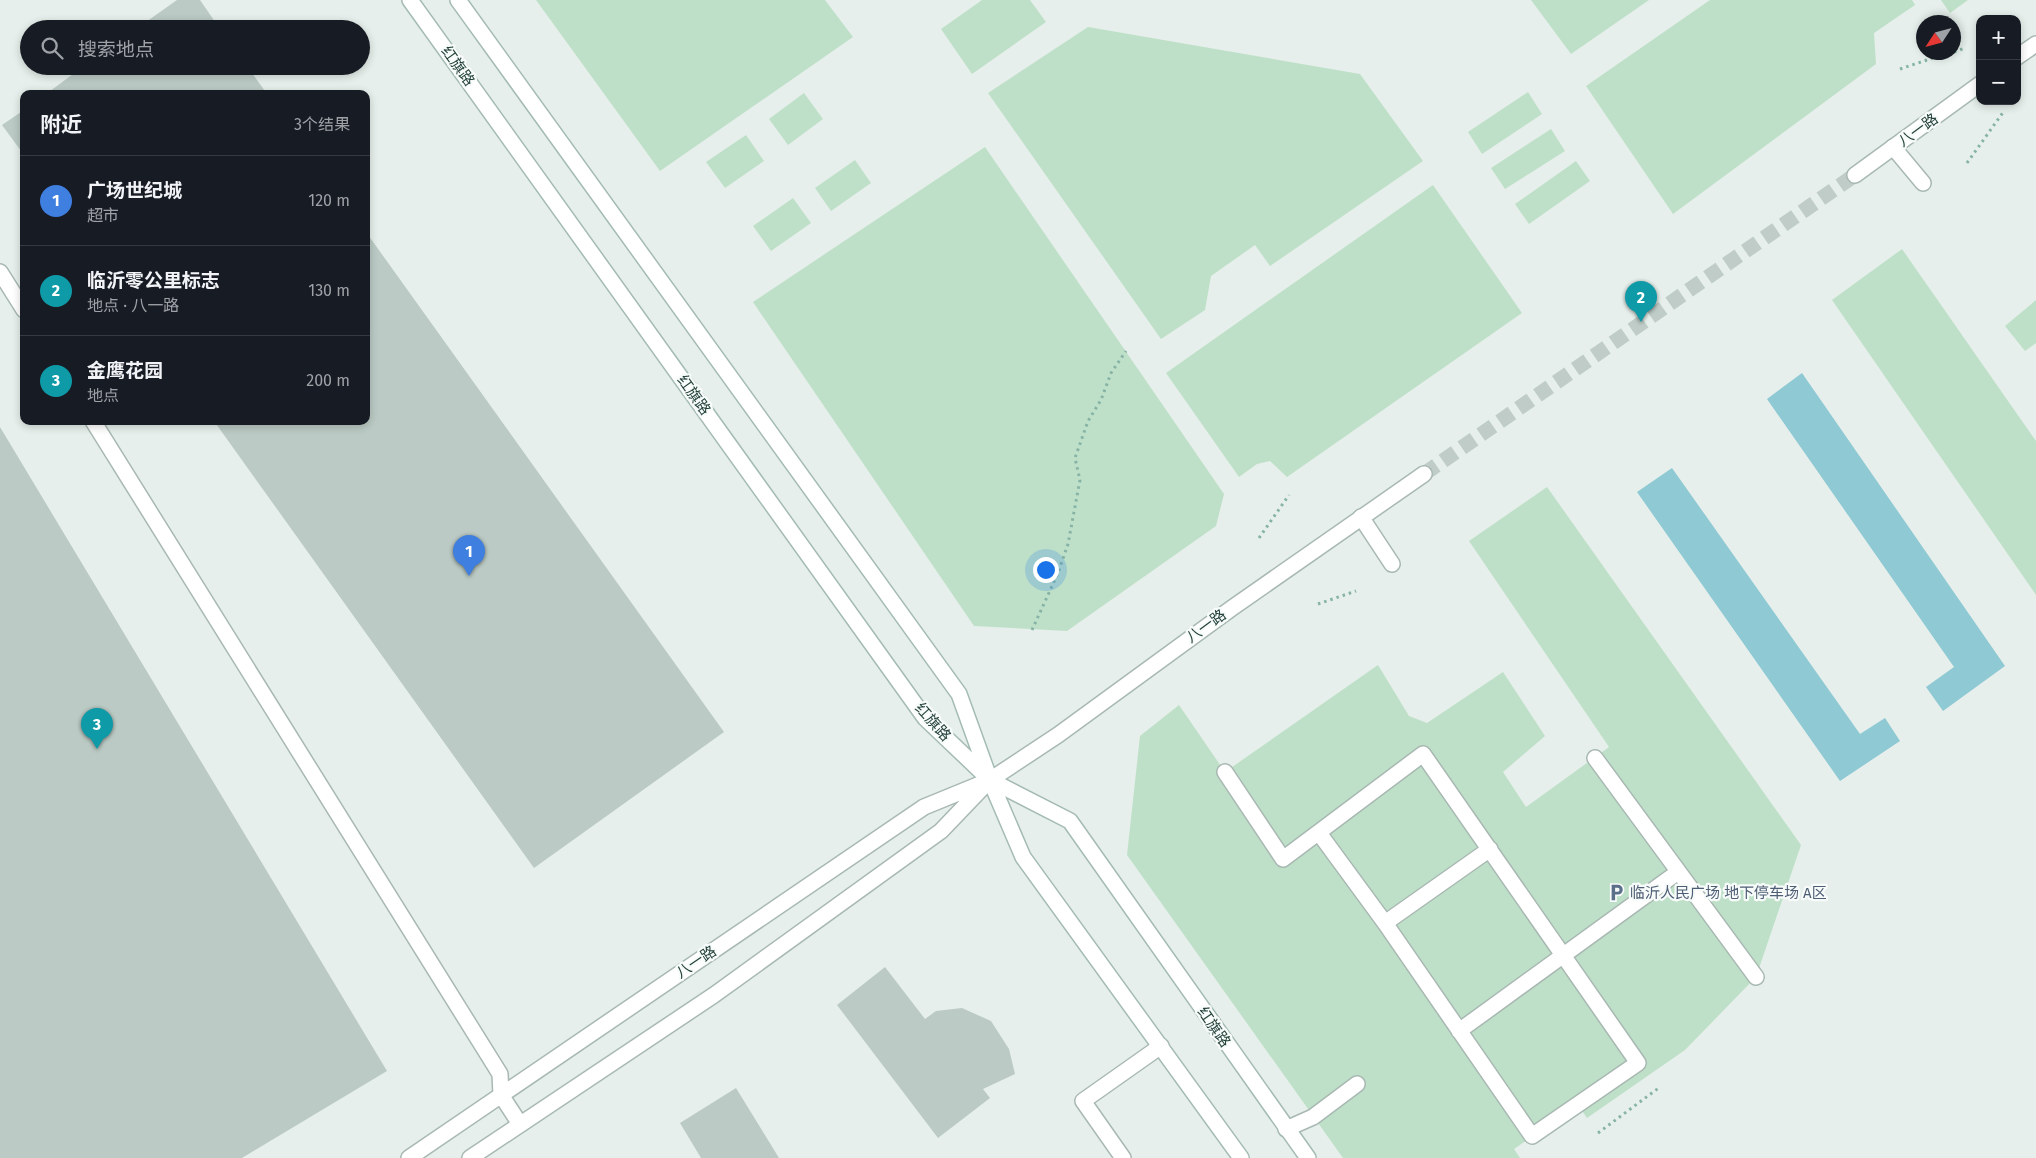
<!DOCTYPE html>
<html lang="zh">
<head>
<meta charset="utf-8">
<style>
	body { margin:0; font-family:"Fira Sans","Noto Sans SC",sans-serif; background:#20242c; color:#f1f3f6 }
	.controls { position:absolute; right:15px; top:15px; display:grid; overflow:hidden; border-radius:10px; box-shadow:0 2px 8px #0003 }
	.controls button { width:45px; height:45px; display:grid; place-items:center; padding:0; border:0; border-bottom:1px solid #363941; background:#171b24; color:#f1f3f6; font:25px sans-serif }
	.compass { position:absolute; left:1916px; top:15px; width:45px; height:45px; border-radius:50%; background:#171b24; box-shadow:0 2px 8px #0003; rotate:234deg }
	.you { position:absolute; left:1045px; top:569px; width:18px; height:18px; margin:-12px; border:4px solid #fff; border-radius:50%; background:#1a73e8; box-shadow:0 0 0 8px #1a73e833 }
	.badge { display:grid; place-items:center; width:32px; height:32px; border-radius:50%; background:#0b8043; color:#fff; font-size:16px; font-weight:700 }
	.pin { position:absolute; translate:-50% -41px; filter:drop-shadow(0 1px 2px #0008) }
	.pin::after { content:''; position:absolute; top:26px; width:18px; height:15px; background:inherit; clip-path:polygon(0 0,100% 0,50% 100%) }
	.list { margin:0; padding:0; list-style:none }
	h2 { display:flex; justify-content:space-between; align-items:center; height:65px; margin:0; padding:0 20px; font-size:21px }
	h2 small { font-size:16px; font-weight:400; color:#9ea1a6 }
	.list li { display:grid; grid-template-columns:32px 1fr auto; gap:15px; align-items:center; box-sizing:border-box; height:90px; padding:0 20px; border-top:1px solid #363941 }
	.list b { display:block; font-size:19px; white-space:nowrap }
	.list p { margin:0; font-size:16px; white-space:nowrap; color:#9ea1a6 }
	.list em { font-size:16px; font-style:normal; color:#9ea1a6 }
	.icon { flex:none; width:28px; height:28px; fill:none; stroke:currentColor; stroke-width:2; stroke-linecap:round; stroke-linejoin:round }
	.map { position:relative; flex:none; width:2036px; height:1158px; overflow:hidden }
	.search { position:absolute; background:#171b24; box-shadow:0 2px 8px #0003; left:20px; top:20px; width:350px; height:55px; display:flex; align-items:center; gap:12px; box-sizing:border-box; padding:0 18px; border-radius:28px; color:#9ea1a6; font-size:19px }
	.panel { position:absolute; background:#171b24; box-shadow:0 2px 8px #0003; left:20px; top:90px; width:350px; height:335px; border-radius:10px }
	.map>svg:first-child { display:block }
	.green { fill:#bfe0c8 }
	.water { fill:#8ec9d4 }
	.building { fill:#bbcac4 }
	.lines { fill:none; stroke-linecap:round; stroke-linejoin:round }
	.street-tunnel { stroke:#bfccc8; stroke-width:15; stroke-dasharray:15 8; stroke-linecap:butt }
	.lane-casing { stroke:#a8b8b2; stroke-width:18 }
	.street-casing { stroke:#a8b8b2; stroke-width:18 }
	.secondary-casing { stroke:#a4bbb3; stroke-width:18 }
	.path { stroke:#86b3a5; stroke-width:3; stroke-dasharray:2.5 4; stroke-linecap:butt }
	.lane { stroke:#fff; stroke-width:15 }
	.street { stroke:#fff; stroke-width:15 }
	.secondary { stroke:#fff; stroke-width:15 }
	.labels { text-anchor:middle; stroke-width:4.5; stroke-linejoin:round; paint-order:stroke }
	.street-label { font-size:15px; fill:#24423a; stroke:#f7fbf9 }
	.service-label { font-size:15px; fill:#4e5e75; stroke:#f7fbf9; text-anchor:start }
</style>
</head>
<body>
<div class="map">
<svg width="2036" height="1158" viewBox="0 0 2036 1158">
	<rect width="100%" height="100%" fill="#e6efeb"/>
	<path class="green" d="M536 0H825L853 37 660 171Z
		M982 0H1030L1046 22 972 74 941 29Z
		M1531 0H1649L1571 54Z
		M1710 0H1912L1915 5 1874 33 1876 64 1673 214 1586 86Z
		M1941 0H1968L1950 13Z
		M1088 27 1360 74 1423 161 1270 266 1255 245 1211 276 1205 310 1161 339 988 93Z
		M1528 92 1542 114 1482 154 1468 132Z
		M804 93 823 119 788 145 769 119Z
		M1551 129 1565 151 1505 189 1491 168Z
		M746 135 764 161 725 188 706 162Z
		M985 147 1224 494 1216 526 1067 631 974 626 753 302Z
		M855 160 871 183 831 211 815 188Z
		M1576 161 1590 181 1529 224 1515 204Z
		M1433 185 1522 313 1287 477 1270 461 1257 464 1239 477 1166 373Z
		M793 198 811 223 771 251 753 226Z
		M1902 249 2036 441V595L1832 300Z
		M2036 300V343L2025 351 2005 326Z
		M1547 487 1801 845 1756 977 1685 1050 1587 1118 1578 1105 1514 1149 1520 1158H1343L1127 855 1140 736 1179 705 1225 772 1378 665 1409 716 1427 723 1503 672 1545 736 1503 772 1526 807 1609 747 1469 541Z"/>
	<path class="water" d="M1802 373 2005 666 1943 711 1926 687 1954 667 1767 399Z
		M1672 468 1860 734 1885 718 1900 741 1840 781 1637 492Z"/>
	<path class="building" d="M177 0H200L220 29H136Z
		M84 66H247L267 94H46Z
		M24 110V155L2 125Z
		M366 232 724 732 534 868 214 421H366Z
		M0 427 387 1071 242 1158H0Z
		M885 967 925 1019 936 1011 962 1008 991 1021 1009 1049 1015 1074 983 1089 990 1098 938 1138 837 1005Z
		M736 1088 779 1158H701L680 1123Z"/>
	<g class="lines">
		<path class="street-tunnel" d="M1424 474 1855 175"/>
		<defs>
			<path id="lane" d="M1893 147 1923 183
				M0 272 24 310
				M93 421 500 1074 501 1095 520 1124
				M1361 517 1392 564
				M1286 1129 1313 1117 1357 1084
				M1123 1158 1083 1101 1161 1046"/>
			<path id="street" d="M2017 57 2036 44
				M1855 175 1980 84
				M1595 758 1756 977
				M1225 772 1283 859 1423 754 1638 1063 1532 1136 1385 923 1319 833
				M1385 923 1490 849
				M1459 1031 1678 872
				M409 1158 924 807 990 780 1058 735 1232 608 1424 474
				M470 1158 714 995 941 831 985 785"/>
			<path id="secondary" d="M410 0 925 718 990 780 1070 821 1308 1158
				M458 0 959 694 990 780 1023 857 1241 1158"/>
		</defs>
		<use href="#lane" class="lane-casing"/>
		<use href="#street" class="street-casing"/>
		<use href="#secondary" class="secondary-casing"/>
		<path class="path" d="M1954 52 1965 48
			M1900 69 1951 52
			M1967 163 2004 111
			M1259 538 1289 495
			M1318 604 1356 591
			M1032 630 1058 573 1068 544 1080 480 1075 458 1088 421 1101 400 1111 373 1126 351
			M1598 1133 1660 1087"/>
		<use href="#lane" class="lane"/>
		<use href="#street" class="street"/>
		<use href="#secondary" class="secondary"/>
	</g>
	<defs>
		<symbol id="parking-bare" viewBox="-9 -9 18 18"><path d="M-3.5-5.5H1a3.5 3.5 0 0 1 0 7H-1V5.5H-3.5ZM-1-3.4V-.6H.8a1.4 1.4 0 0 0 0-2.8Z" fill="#5c6f8a" stroke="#f7fbf9" stroke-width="2.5" paint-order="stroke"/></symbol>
	</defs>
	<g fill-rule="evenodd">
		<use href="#parking-bare" x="1604" y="880" width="25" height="25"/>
	</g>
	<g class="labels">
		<g class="street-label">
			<text transform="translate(458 66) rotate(54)" y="5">红旗路</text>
			<text transform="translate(1918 130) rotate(-36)" y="5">八一路</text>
			<text transform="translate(694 395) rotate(54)" y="5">红旗路</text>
			<text transform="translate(1206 626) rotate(-36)" y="5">八一路</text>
			<text transform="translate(933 722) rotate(48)" y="5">红旗路</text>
			<text transform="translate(696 962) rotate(-34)" y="5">八一路</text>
			<text transform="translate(1214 1027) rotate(55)" y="5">红旗路</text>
		</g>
		<g class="service-label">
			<text x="1630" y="898">临沂人民广场 地下停车场 A区</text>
		</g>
	</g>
</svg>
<div class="controls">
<button>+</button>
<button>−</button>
</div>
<svg class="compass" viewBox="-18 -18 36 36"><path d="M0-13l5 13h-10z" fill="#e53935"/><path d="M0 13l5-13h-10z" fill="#9ea1a6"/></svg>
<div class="you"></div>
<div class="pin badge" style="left:469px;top:576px;background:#3f7fe0">1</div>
<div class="pin badge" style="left:1641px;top:322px;background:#0f9aa8">2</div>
<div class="pin badge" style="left:97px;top:749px;background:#0f9aa8">3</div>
<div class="search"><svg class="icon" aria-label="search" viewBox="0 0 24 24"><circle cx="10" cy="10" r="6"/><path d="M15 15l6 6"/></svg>搜索地点</div>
<section class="panel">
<h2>附近<small>3个结果</small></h2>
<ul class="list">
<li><span class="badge" style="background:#3f7fe0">1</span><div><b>广场世纪城</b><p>超市</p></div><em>120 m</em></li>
<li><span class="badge" style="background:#0f9aa8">2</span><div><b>临沂零公里标志</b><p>地点 · 八一路</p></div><em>130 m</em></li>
<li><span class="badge" style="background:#0f9aa8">3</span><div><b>金鹰花园</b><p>地点</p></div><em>200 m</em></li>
</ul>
</section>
</div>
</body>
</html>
